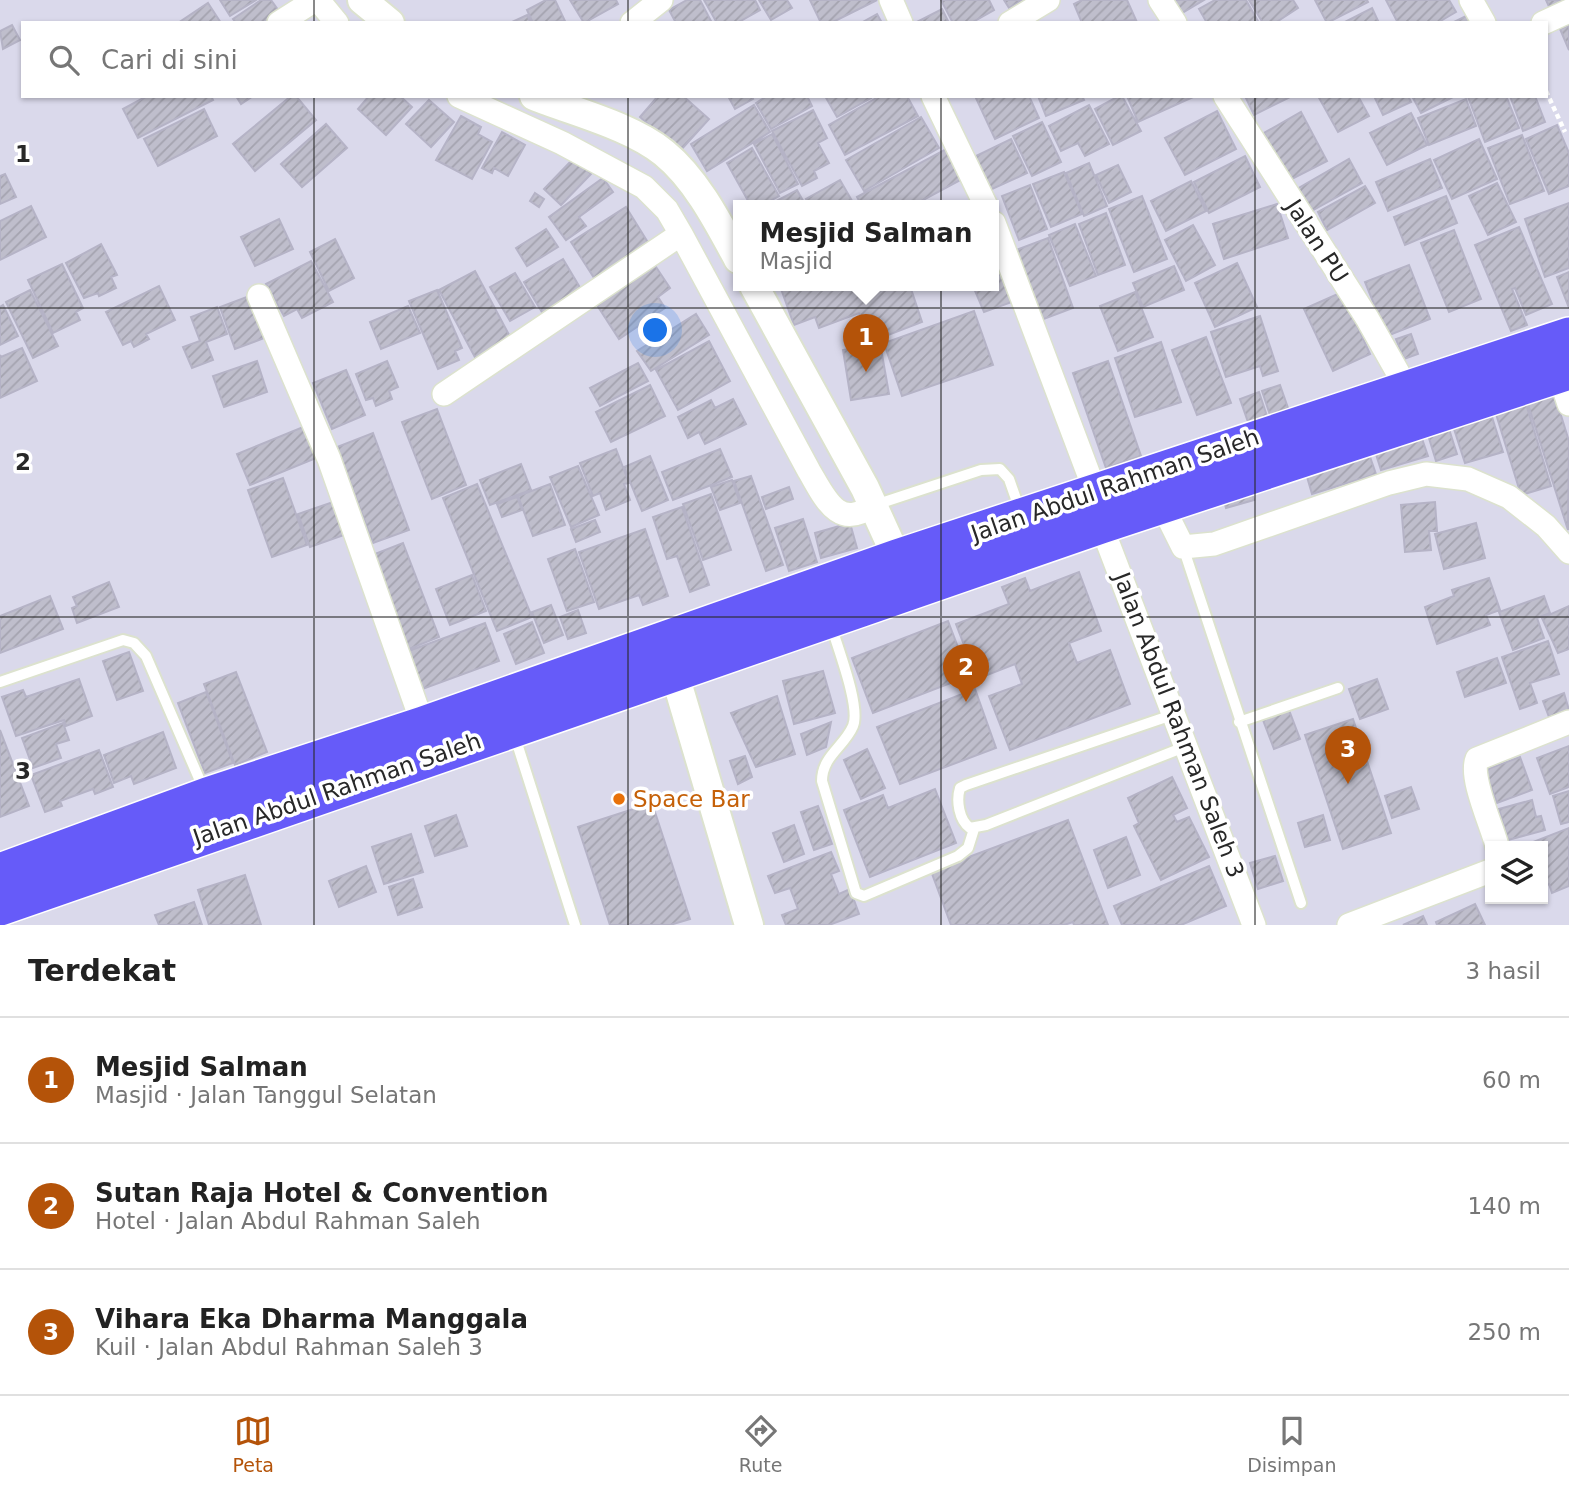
<!DOCTYPE html>
<html lang="id">
<head>
<meta charset="utf-8">
<style>
	body { margin:0; font-family:"DejaVu Sans",sans-serif; background:#f6f6f6; color:#222 }
	.controls { position:absolute; right:21px; bottom:21px; display:grid; overflow:hidden; border-radius:0px; box-shadow:0 2px 5px #0004 }
	.controls button { width:63px; height:63px; display:grid; place-items:center; padding:0; border:0; border-bottom:2px solid #e0e0e0; background:#fff; color:#222; font:35px sans-serif }
	.you { position:absolute; left:656px; top:331px; width:24px; height:24px; margin:-18px; border:5px solid #fff; border-radius:50%; background:#1a73e8; box-shadow:0 0 0 10px #1a73e833 }
	.badge { display:grid; place-items:center; width:46px; height:46px; border-radius:50%; background:#b45309; color:#fff; font-size:23px; font-weight:700 }
	.pin { position:absolute; translate:-50% -58px; filter:drop-shadow(0 2px 4px #0008) }
	.pin::after { content:''; position:absolute; top:37px; width:24px; height:21px; background:inherit; clip-path:polygon(0 0,100% 0,50% 100%) }
	.popup { position:absolute; left:733px; top:200px; width:266px; height:91px; box-sizing:border-box; display:grid; place-content:center; border-radius:0px; background:#fff; filter:drop-shadow(0 2px 5px #0005); font-size:23px; white-space:nowrap; color:#767676 }
	.popup b { font-size:26px; color:#222 }
	.popup::after { content:''; position:absolute; left:50%; top:100%; margin-left:-14px; border:14px solid transparent; border-top-color:#fff }
	.list { margin:0; padding:0; list-style:none }
	h2 { display:flex; justify-content:space-between; align-items:center; height:91px; margin:0; padding:0 28px; font-size:30px }
	h2 small { font-size:23px; font-weight:400; color:#767676 }
	.list li { display:grid; grid-template-columns:46px 1fr auto; gap:21px; align-items:center; box-sizing:border-box; height:126px; padding:0 28px; border-top:2px solid #e0e0e0 }
	.list b { display:block; font-size:26px; white-space:nowrap }
	.list p { margin:0; font-size:23px; white-space:nowrap; color:#767676 }
	.list em { font-size:23px; font-style:normal; color:#767676 }
	.icon { flex:none; width:38px; height:38px; fill:none; stroke:currentColor; stroke-width:2; stroke-linecap:round; stroke-linejoin:round }
	.map { position:relative; flex:none; width:1569px; height:925px; overflow:hidden }
	.search { position:absolute; background:#fff; box-shadow:0 2px 5px #0004; left:21px; right:21px; top:21px; height:77px; display:flex; align-items:center; gap:18px; box-sizing:border-box; padding:0 24px; border-radius:0px; color:#767676; font-size:26px }
	.sheet { height:469px; background:#fff }
	nav { display:flex; justify-content:space-around; align-items:center; box-sizing:border-box; height:98px; border-top:2px solid #e0e0e0; background:#fff; font-size:19px; color:#767676 }
	nav a { display:grid; justify-items:center; gap:4px }
	nav .on { color:#b45309 }
	.map>svg:first-child { display:block }
	.building { fill:url(#building-hatch); stroke:#b5b3c6; stroke-width:2 }
	.lines { fill:none; stroke-linecap:round; stroke-linejoin:round }
	.service-casing { stroke:#dce2ce; stroke-width:14 }
	.minor-casing { stroke:#dce2ce; stroke-width:26 }
	.tertiary-casing { stroke:#dce2ce; stroke-width:32 }
	.trunk-casing { stroke:#fff; stroke-width:40 }
	.path { stroke:#fff; stroke-width:4.5; stroke-dasharray:5 3.5; stroke-linecap:butt }
	.service { stroke:#fff; stroke-width:10 }
	.minor { stroke:#fff; stroke-width:23 }
	.tertiary { stroke:#fff; stroke-width:28 }
	.trunk { stroke:#665bf9; stroke-width:37 }
	.grid { fill:none; stroke:#282828; stroke-width:2; stroke-opacity:0.55 }
	.food-dot { fill:#e8710a; stroke:#fff; stroke-width:2.5 }
	.labels { text-anchor:middle; stroke-width:7; stroke-linejoin:round; paint-order:stroke }
	.street-label { font-size:23px; fill:#282828; stroke:#fff }
	.food-label { font-size:23px; fill:#c56008; stroke:#fff; text-anchor:start }
	.grid-label { font-size:23px; text-anchor:middle; font-weight:bold; fill:#282828; stroke:#fff; stroke-width:7; stroke-linejoin:round; paint-order:stroke }
</style>
</head>
<body>
<div class="map">
<svg width="1569" height="925" viewBox="0 0 1569 925">
	<defs>
		<pattern id="building-hatch" width="6" height="6" patternUnits="userSpaceOnUse" patternTransform="scale(1.75)"><rect width="6" height="6" fill="#bfbecc"/><path d="M-1 1l2-2M0 6l6-6M5 7l2-2" fill="none" stroke="#a4a3af"/></pattern>
	</defs>
	<rect width="100%" height="100%" fill="#dad9eb"/>
	<path class="building" d="M220 0H256L230 16Z
		M261 0H271L281 14 268 23H236L233 19Z
		M546 0H555L565 21 533 23 527 10Z
		M570 0H616L618 4 584 23Z
		M687 0H700L712 23H676L669 10Z
		M704 0H755L760 10 737 23H717Z
		M759 0H787L792 8 771 20Z
		M810 0H877L831 23H821Z
		M941 0H989L994 10 971 23H953Z
		M1004 0H1023L1009 8Z
		M1082 0H1127L1136 20 1082 23 1074 4Z
		M1170 0H1204L1179 15Z
		M1215 0H1246L1259 23H1207L1199 9Z
		M1249 0H1293L1298 8 1275 23H1263Z
		M1315 0H1367L1368 2 1327 23Z
		M1386 0H1449L1456 12 1437 23H1398Z
		M1546 0H1569L1550 9Z
		M208 3 221 23H178Z
		M1372 8 1379 23H1343Z
		M942 9 949 23H915Z
		M877 14 882 23H861Z
		M1470 14 1474 23H1452Z
		M527 15 531 23H510Z
		M12 25 20 40 3 49 0 31Z
		M1569 25V50L1560 29Z
		M147 96H211L213 100 138 138 123 109Z
		M236 96H253L241 104Z
		M291 96H296L316 120 255 171 233 144Z
		M369 96H400L412 107 386 135 358 109Z
		M658 96H683L709 119 679 152 640 117Z
		M728 96H751L753 99 735 109Z
		M767 96H807L812 106 771 129 756 103Z
		M825 96H870L871 98 837 117Z
		M880 96H907L918 116 845 155 829 125Z
		M975 96H1029L1039 118 995 139Z
		M1038 96H1082L1084 100 1046 116Z
		M1119 96H1122L1141 131 1113 145 1095 109Z
		M1127 96H1193V97L1138 122Z
		M1245 96H1292L1254 115Z
		M1318 96H1358L1369 116 1338 132Z
		M1374 96H1408L1411 102 1383 115Z
		M1412 96H1455L1421 113Z
		M1506 96 1519 128 1485 142 1468 97Z
		M1510 96H1535L1545 122 1523 131Z
		M1466 99 1476 126 1429 145 1418 118Z
		M429 100 454 122 431 147 406 124Z
		M754 105 770 132 707 171 691 144Z
		M1089 105 1109 144 1085 156 1078 143 1061 151 1049 126Z
		M204 109 217 136 158 166 144 139Z
		M813 110 827 138 818 143 829 163 814 171 817 178 802 186 772 131Z
		M1217 111 1236 149 1185 175 1165 138Z
		M1301 112 1327 161 1290 180 1264 133Z
		M1411 113 1427 145 1387 165 1370 133Z
		M461 116 481 127 478 134 492 142 472 179 436 160Z
		M921 117 939 148 864 191 846 160Z
		M1042 122 1061 162 1032 176 1013 136Z
		M326 124 347 148 302 187 281 164Z
		M1557 125 1569 153V186L1549 194 1526 139Z
		M502 132 525 145 508 176 494 168 492 173 482 168Z
		M772 134 798 184 780 193 754 144Z
		M1522 135 1544 191 1510 204 1488 148Z
		M1011 139 1027 173 990 190 974 157Z
		M1479 139 1497 179 1452 199 1434 160Z
		M752 148 779 196 761 206H751L727 163Z
		M948 148 964 178 912 206H862L857 197Z
		M1245 156 1260 187 1209 213 1194 182Z
		M574 158 591 174 561 205 544 189Z
		M1349 159 1362 183 1308 213 1295 190Z
		M1430 159 1442 188 1388 211 1376 182Z
		M1089 163 1107 206 1084 216 1066 173Z
		M1118 165 1131 192 1109 203 1096 175Z
		M1064 172 1082 214 1051 227 1033 184Z
		M5 174 16 197 0 204V176Z
		M603 178 613 192 579 217 586 226 566 240 549 217Z
		M840 180 855 206H809L806 199Z
		M1191 181 1206 211 1166 231 1151 201Z
		M1497 183 1516 222 1488 235 1469 196Z
		M1030 185 1047 229 1019 240 1002 196Z
		M1365 186 1375 203 1327 230 1318 212Z
		M797 190 806 206H767Z
		M535 193 544 199 539 207 530 201Z
		M1142 196 1167 259 1134 272 1109 209Z
		M1446 196 1457 223 1405 245 1394 217Z
		M1569 203V268L1545 277 1525 219Z
		M1277 204 1288 238 1224 259 1213 224Z
		M31 206 46 237 0 260V221Z
		M626 207 652 249 598 284 571 242Z
		M1106 213 1125 265 1098 275 1079 224Z
		M279 219 293 249 255 266 241 237Z
		M1075 224 1096 276 1070 286 1049 235Z
		M1193 225 1215 265 1186 281 1165 240Z
		M1519 227 1552 304 1526 315 1515 288 1512 289 1527 325 1511 331 1475 245Z
		M546 229 558 247 527 266 516 248Z
		M1454 230 1481 299 1449 312 1421 243Z
		M1048 238 1073 308 1041 320 1016 250Z
		M335 239 354 278 329 291 310 252Z
		M101 244 117 275 111 277 116 288 99 296 98 293 84 298 66 263Z
		M563 259 582 291 543 314 524 282Z
		M311 261 333 302 302 318 297 309 284 316 266 284Z
		M1237 263 1257 307 1215 327 1195 283Z
		M62 264 83 308 76 312 80 320 53 333 28 280Z
		M654 264 670 288 658 297 665 308 619 339 595 302Z
		M1409 265 1430 319 1387 336 1365 282Z
		M1174 266 1184 290 1143 307 1133 283Z
		M475 271 514 344 478 363 439 290Z
		M1009 271 1020 299 984 312 973 286H994V277Z
		M1569 272V308L1557 277Z
		M515 273 535 307 510 321 490 287Z
		M159 286 175 320 146 334 149 339 134 347 131 341 123 345 106 312Z
		M780 286H910L922 322 870 342 859 313 819 328 815 317 794 325Z
		M30 290 58 346 33 358 6 302Z
		M437 290 462 348 455 351 459 360 438 369 409 301Z
		M1135 292 1153 337 1118 351 1100 306Z
		M1342 292 1370 354 1333 371 1304 309Z
		M252 295 267 337 235 349 220 307Z
		M3 305 18 336 0 345V307Z
		M408 306 420 333 381 349 370 322Z
		M217 307 227 334 206 342 213 360 192 368 183 347 200 341 191 317Z
		M974 311 993 365 902 396 884 343Z
		M696 314 709 335 651 371 637 351Z
		M1260 316 1278 371 1263 376 1260 366 1226 377 1211 332Z
		M1411 334 1418 354 1404 359 1396 339Z
		M1206 337 1231 403 1197 415 1172 350Z
		M709 341 730 381 678 410 656 370Z
		M1161 342 1181 402 1135 417 1115 358Z
		M880 343 889 394 851 400 843 350Z
		M22 348 37 381 0 398V355L1 357Z
		M257 361 267 392 224 407 213 376Z
		M387 361 398 387 389 391 392 399 376 406 373 398 366 400 356 374Z
		M1108 361 1141 456 1106 468 1073 373Z
		M638 363 648 381 600 406 590 388Z
		M346 370 365 415 332 429 313 383Z
		M650 385 665 416 611 442 596 412Z
		M1280 385 1288 408 1270 415 1262 391Z
		M1259 392 1267 416 1248 422 1240 399Z
		M1554 393 1569 441 1568 530 1527 401Z
		M733 399 746 424 705 444 699 432 688 438 678 417 711 400 715 408Z
		M1526 404 1551 486 1521 495 1496 414Z
		M437 409 466 485 432 499 402 422Z
		M1492 417 1503 452 1465 463 1454 429Z
		M308 425 321 456 250 485 237 454Z
		M1449 429 1457 454 1436 461 1428 435Z
		M1419 430 1428 456 1381 470 1373 445Z
		M373 433 409 530 373 543 337 447Z
		M616 449 629 483 624 484 630 500 606 510 600 493 593 496 580 463Z
		M720 449 732 477 673 500 662 472Z
		M1368 451 1376 474 1312 494 1305 470Z
		M650 456 668 500 642 511 624 467Z
		M521 464 531 490 490 505 480 480Z
		M578 466 599 515 571 527 550 477Z
		M751 476 783 565 766 571 734 481Z
		M283 478 307 545 272 557 248 490Z
		M732 480 740 503 720 510 711 487Z
		M477 484 532 617 497 631 443 498Z
		M550 484 565 525 533 536 518 496Z
		M789 487 793 499 766 509 762 497Z
		M1251 490 1254 500 1226 508 1223 498Z
		M711 494 731 550 703 560 683 504Z
		M517 497 522 510 502 517 497 504Z
		M336 501 347 534 310 547 298 514Z
		M1435 502 1437 531H1429L1431 550 1405 552 1401 505Z
		M682 507 709 585 690 592 677 556 667 559 653 517Z
		M803 519 817 562 789 571 775 528Z
		M595 520 600 532 576 542 571 529Z
		M850 523 857 548 821 558 815 533Z
		M1476 523 1485 558 1444 569 1435 534Z
		M645 529 668 596 643 605 639 595 599 609 579 552Z
		M403 543 439 637 404 651 367 557Z
		M575 549 594 602 567 611 548 559Z
		M1079 572 1101 631 1069 643 1077 663 1110 650 1130 704 1010 750 989 696 1022 684 1015 664 977 679 956 624 1009 604 1002 587 1025 578 1030 591Z
		M472 575 486 611 450 625 436 589Z
		M1489 578 1500 610 1486 615 1490 625 1437 644 1425 607 1454 596 1452 590Z
		M109 582 119 607 77 623 72 608 77 606 73 597Z
		M50 596 63 629 0 653V616Z
		M1544 596 1550 613 1537 618 1544 638 1513 650 1499 612Z
		M551 605 563 635 544 643 532 612Z
		M1569 606V649L1558 653 1542 618Z
		M578 610 586 633 568 639 560 617Z
		M948 621 969 676 873 713 852 658Z
		M532 622 544 653 516 664 504 634Z
		M485 623 499 661 417 691 403 653Z
		M1548 641 1559 674 1530 683 1537 703 1520 709 1502 657Z
		M129 652 143 691 117 700 103 661Z
		M1497 658 1506 683 1465 697 1457 672Z
		M823 671 835 713 794 724 783 681Z
		M236 672 267 752 235 765 204 684Z
		M79 679 92 716 66 726 64 720 16 736 2 697 23 690 26 697Z
		M1377 679 1388 709 1360 719 1349 689Z
		M975 689 996 748 900 784 877 727Z
		M206 692 233 763 205 773 178 703Z
		M1564 693 1569 710 1549 717 1543 701Z
		M777 696 795 754 756 767 731 713Z
		M1289 710 1300 739 1274 749 1263 720Z
		M1353 719 1391 833 1343 849 1305 735Z
		M831 722 826 747 807 755 801 734Z
		M63 723 69 740 56 744 61 758 33 768 22 738Z
		M0 730 29 806 0 817Z
		M163 732 176 768 134 784 131 776 114 783 104 755Z
		M1569 746V787L1550 794 1537 758Z
		M867 749 885 788 861 799 844 760Z
		M99 750 113 787 95 794 93 789 60 801 62 806 45 812 31 775Z
		M745 756 752 777 738 784 730 761Z
		M1520 757 1532 790 1497 803 1485 770Z
		M1172 777 1187 808 1173 815 1177 822 1189 817 1209 857 1161 880 1134 826 1139 823 1128 798Z
		M1411 787 1419 809 1392 818 1385 796Z
		M935 789 956 843 870 877 844 810 883 795 888 808Z
		M1569 791V822L1561 824 1553 796Z
		M1532 800 1536 817 1541 816 1545 830 1508 840 1499 809Z
		M652 803 690 919 670 925H610L578 827Z
		M818 806 832 844 814 850 801 812Z
		M456 815 467 846 435 856 425 826Z
		M1323 815 1330 840 1305 847 1298 823Z
		M1068 820 1108 925H1074L1073 922 1064 925H951L931 871Z
		M794 825 804 854 784 862 773 833Z
		M1569 828V886L1552 893 1549 884 1543 887V846H1523Z
		M411 834 423 872 384 884 372 847Z
		M1126 837 1140 875 1108 888 1094 850Z
		M831 852 839 871 831 874 839 894 850 889 859 914 829 925H786L782 915 798 909 790 888 775 893 768 876Z
		M1275 856 1283 881 1258 889 1250 863Z
		M366 866 376 892 339 907 329 881Z
		M1209 866 1226 906 1181 925H1122L1114 906Z
		M245 875 261 925H209L198 890Z
		M413 879 422 907 398 915 389 887Z
		M194 902 202 925H159L155 915Z
		M1475 904 1485 925H1437L1436 922Z
		M1423 916 1427 925H1403Z"/>
	<g class="lines">
		<defs>
			<path id="service" d="M875 505 981 470 1000 469 1009 479 1021 513
				M1183 547 1301 903
				M831 625C837 646 861 707 853 726 844 747 822 756 822 781L856 893 864 896 958 856 968 848 974 829
				M0 682 123 640 134 643 146 656 204 790
				M1175 714 966 785 960 788C956 801 959 820 970 828L986 825 1187 746
				M1239 722 1338 688
				M514 734 575 925"/>
			<path id="minor" d="M318 0 337 23
				M891 0 901 23
				M1160 0 1175 23
				M1471 0 1484 23
				M279 23 315 0
				M632 23 661 0
				M1010 23 1048 0
				M1543 23 1569 11
				M459 96 562 143 644 187 667 210 681 234 809 471C825 498 838 531 873 505
				M933 96 986 206
				M1225 96 1367 318 1406 387
				M994 223 1095 491
				M259 296 329 459 423 725
				M1559 374 1569 404
				M444 394 681 234
				M1162 505 1183 547 1214 544 1389 483 1426 474 1468 479 1509 497 1546 526 1569 552
				M1101 525 1254 925
				M1497 846C1492 826 1469 777 1477 759L1569 722
				M1349 925 1490 871"/>
			<path id="tertiary" d="M362 0 390 23
				M534 96C574 112 631 126 664 153 696 179 718 222 738 259
				M754 286 865 488 897 558
				M669 655 749 925"/>
			<path id="trunk" d="M0 872 207 796 423 725 897 558 1569 336
				M0 907 1101 525 1569 371"/>
		</defs>
		<use href="#service" class="service-casing"/>
		<use href="#minor" class="minor-casing"/>
		<use href="#tertiary" class="tertiary-casing"/>
		<use href="#trunk" class="trunk-casing"/>
		<path class="path" d="M1546 91 1565 132"/>
		<use href="#service" class="service"/>
		<use href="#minor" class="minor"/>
		<use href="#tertiary" class="tertiary"/>
		<use href="#trunk" class="trunk"/>
	</g>
	<path class="grid" d="M314 0V23M628 0V23M941 0V23M1255 0V23M314 96V925M628 96V925M941 96V925M1255 96V925M0 308H1569M0 617H1569"/>
	<circle class="food-dot" cx="619" cy="799" r="7"/>
	<g class="labels">
		<g class="street-label">
			<text transform="translate(1317 241) rotate(57)" y="8">Jalan PU</text>
			<text transform="translate(1115 485) rotate(-19)" y="8">Jalan Abdul Rahman Saleh</text>
			<text transform="translate(1179 725) rotate(69)" y="8">Jalan Abdul Rahman Saleh 3</text>
			<text transform="translate(337 789) rotate(-19)" y="8">Jalan Abdul Rahman Saleh</text>
		</g>
		<g class="food-label">
			<text x="633" y="807">Space Bar</text>
		</g>
	</g>
	<g class="grid-label">
		<text x="23" y="162">1</text>
		<text x="23" y="470">2</text>
		<text x="23" y="779">3</text>
	</g>
</svg>
<div class="controls">
<button><svg class="icon" aria-label="layers" viewBox="0 0 24 24"><path d="M12 4l9 5-9 5-9-5zM3 14l9 5 9-5"/></svg></button>
</div>
<div class="you"></div>
<div class="pin badge" style="left:866px;top:372px">1</div>
<div class="popup"><b>Mesjid Salman</b>Masjid</div>
<div class="pin badge" style="left:966px;top:702px">2</div>
<div class="pin badge" style="left:1348px;top:784px">3</div>
<div class="search"><svg class="icon" aria-label="search" viewBox="0 0 24 24"><circle cx="10" cy="10" r="6"/><path d="M15 15l6 6"/></svg>Cari di sini</div>
</div>
<section class="sheet">
<h2>Terdekat<small>3 hasil</small></h2>
<ul class="list">
<li><span class="badge">1</span><div><b>Mesjid Salman</b><p>Masjid · Jalan Tanggul Selatan</p></div><em>60 m</em></li>
<li><span class="badge">2</span><div><b>Sutan Raja Hotel &amp; Convention</b><p>Hotel · Jalan Abdul Rahman Saleh</p></div><em>140 m</em></li>
<li><span class="badge">3</span><div><b>Vihara Eka Dharma Manggala</b><p>Kuil · Jalan Abdul Rahman Saleh 3</p></div><em>250 m</em></li>
</ul>
</section>
<nav>
<a class="on"><svg class="icon" aria-label="map" viewBox="0 0 24 24"><path d="M3 6l6-2 6 2 6-2v14l-6 2-6-2-6 2zM9 4v14M15 6v14"/></svg>Peta</a>
<a><svg class="icon" aria-label="directions" viewBox="0 0 24 24"><path d="M12 3l9 9-9 9-9-9zM9 14v-3h6M13 9l2 2-2 2"/></svg>Rute</a>
<a><svg class="icon" aria-label="saved" viewBox="0 0 24 24"><path d="M7 4h10v16l-5-4-5 4z"/></svg>Disimpan</a>
</nav>
</body>
</html>
